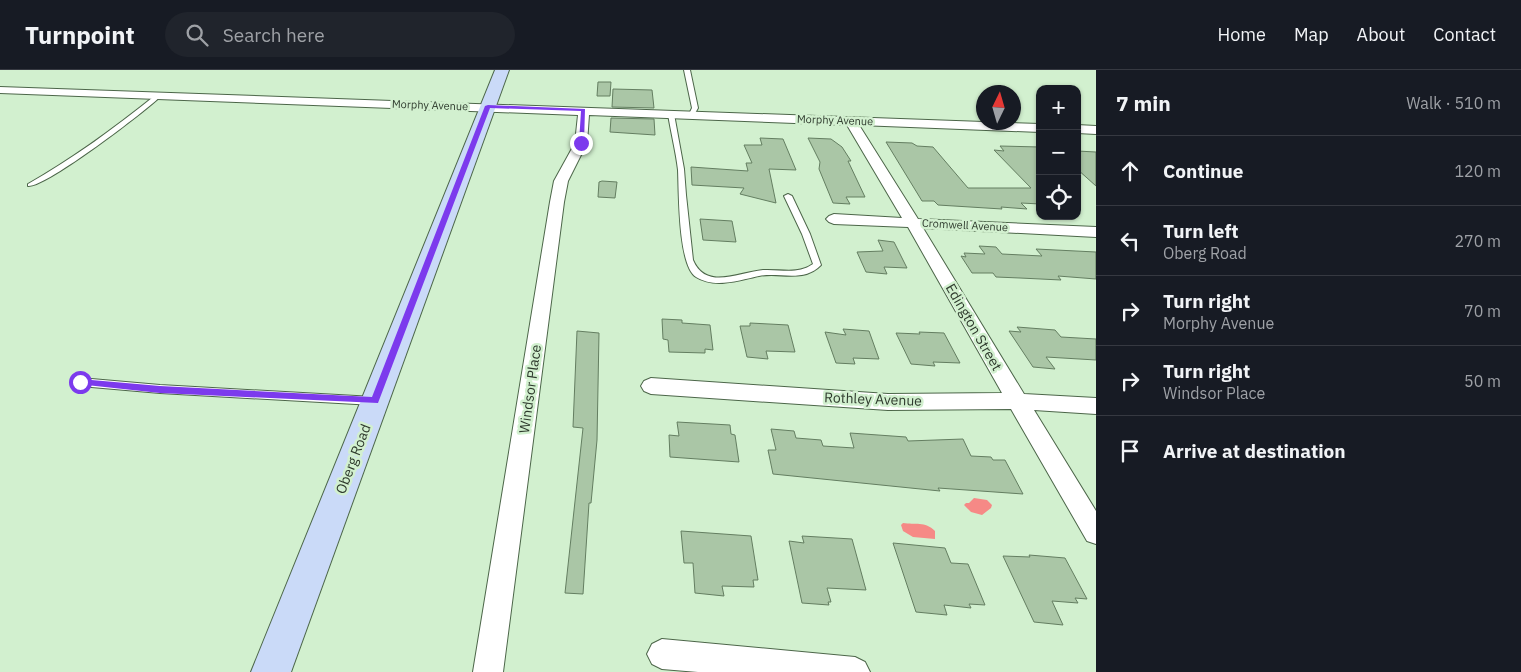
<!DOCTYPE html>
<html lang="en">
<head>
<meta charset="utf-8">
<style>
	body { margin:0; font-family:"IBM Plex Sans",sans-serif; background:#20242c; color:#f1f3f6 }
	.controls { position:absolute; right:15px; top:15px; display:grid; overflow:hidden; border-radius:10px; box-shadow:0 1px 4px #0004 }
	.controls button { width:45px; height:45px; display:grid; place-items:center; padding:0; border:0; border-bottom:1px solid #363941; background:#171b24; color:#f1f3f6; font:25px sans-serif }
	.compass { position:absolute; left:976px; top:15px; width:45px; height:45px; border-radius:50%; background:#171b24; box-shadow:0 1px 4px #0004; rotate:5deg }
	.stop { position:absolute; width:15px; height:15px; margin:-11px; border:4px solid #7c3aed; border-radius:50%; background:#fff }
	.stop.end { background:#7c3aed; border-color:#fff; box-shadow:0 1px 5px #0008 }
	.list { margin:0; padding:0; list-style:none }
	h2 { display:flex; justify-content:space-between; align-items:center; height:65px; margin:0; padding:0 20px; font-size:21px }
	h2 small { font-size:16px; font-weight:400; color:#9ea1a6 }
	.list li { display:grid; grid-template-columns:32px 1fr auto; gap:15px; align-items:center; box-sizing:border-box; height:70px; padding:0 20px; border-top:1px solid #363941 }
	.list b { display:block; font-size:19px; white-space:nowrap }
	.list p { margin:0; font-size:16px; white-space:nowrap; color:#9ea1a6 }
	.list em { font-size:16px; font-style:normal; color:#9ea1a6 }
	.icon { flex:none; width:28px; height:28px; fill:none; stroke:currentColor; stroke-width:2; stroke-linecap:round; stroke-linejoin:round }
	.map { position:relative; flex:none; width:1096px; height:602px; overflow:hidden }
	header { display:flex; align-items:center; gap:30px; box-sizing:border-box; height:70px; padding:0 25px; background:#171b24; border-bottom:1px solid #363941 }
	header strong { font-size:24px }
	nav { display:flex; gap:28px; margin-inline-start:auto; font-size:18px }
	.search { width:350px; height:45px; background:#20242c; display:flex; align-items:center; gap:12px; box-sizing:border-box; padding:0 18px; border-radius:28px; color:#9ea1a6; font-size:19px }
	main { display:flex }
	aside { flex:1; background:#171b24 }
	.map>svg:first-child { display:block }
	.water { fill:#f68986 }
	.building { fill:#aac6a6; stroke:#647e61 }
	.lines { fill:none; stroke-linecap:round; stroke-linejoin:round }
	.lane-casing { stroke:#4c6649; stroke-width:2 }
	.street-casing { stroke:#4c6649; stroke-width:2 }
	.secondary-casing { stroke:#4c6649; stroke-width:2 }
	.lane { fill:#fff; fill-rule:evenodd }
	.street { fill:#fff; fill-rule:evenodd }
	.secondary { fill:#cadaf8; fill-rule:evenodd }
	.route { fill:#7c3aed }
	.labels { text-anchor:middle; stroke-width:5; stroke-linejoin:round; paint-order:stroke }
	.far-street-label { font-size:11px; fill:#2e3a2d; stroke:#d2f0cf }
	.street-label { font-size:14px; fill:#2e3a2d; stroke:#d2f0cf }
</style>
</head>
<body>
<header>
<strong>Turnpoint</strong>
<div class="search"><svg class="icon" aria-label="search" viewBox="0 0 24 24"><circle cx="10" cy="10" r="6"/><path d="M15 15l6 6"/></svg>Search here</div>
<nav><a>Home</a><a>Map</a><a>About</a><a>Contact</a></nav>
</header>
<main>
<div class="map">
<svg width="1096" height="602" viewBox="0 0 1096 602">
	<rect width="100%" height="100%" fill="#d2f0cf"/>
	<path class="water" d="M974 428 987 430 992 435 991 438 982 445 971 442 964 435 966 433H969Z
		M903 453C915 455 925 451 935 461V469L913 467 903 461 901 455Z"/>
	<path class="building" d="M598 12H611L610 26H597Z
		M613 19 652 20 654 38 612 37Z
		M611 48 654 49 655 65 610 62Z
		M760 68 783 69 796 100 769 99 776 133 740 124 744 118 692 115 691 97 748 101 746 93H752L744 75H762Z
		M808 68 831 69 842 77 851 91H848L865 127H846L850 134 833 133 819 99 820 92Z
		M886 72 912 73 917 76 933 77 968 118H1031L994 80 1004 81 1000 76 1040 77V134L1021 133 1027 139 1001 137 1002 139 938 135 934 131H922Z
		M1077 81 1096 82V116L1077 99Z
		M602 111 617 112 615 128 598 127 599 112Z
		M700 149 732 151 736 172 703 170Z
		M878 170 894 172 907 198 884 197 887 204 866 202 857 182 883 181Z
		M979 176 996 177 1002 184 1042 186 1036 179 1096 182V209L1058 206 1061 210 1020 208 996 207 993 203H972L961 186 966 187 964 183 985 184Z
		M662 249 682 250V253L710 255 713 280 705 279V283L669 282 668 270 663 269Z
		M750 253 788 255 795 282 766 281 768 289 747 287 740 256H750Z
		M1017 257 1055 260 1061 267 1096 269V290L1046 287 1055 299 1033 297 1009 261 1021 262Z
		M843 259 869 261 879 289 853 288 855 294 836 293 825 262 846 265Z
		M577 261 599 263 597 370 591 433H589L583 524 565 523 583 358 573 357Z
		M919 262 944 263 960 293 933 292 935 296 911 294 896 263 920 264Z
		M677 352 730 355 731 364 735 365 739 392 670 387 669 365 679 366Z
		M771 359 794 361 796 368 821 370 823 376 854 378 850 363 906 367 908 371 963 369 971 386 991 387 993 390H1005L1023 424 938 418 940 421 773 404 768 380H776Z
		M681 461 751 466 758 510H753L754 517 722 516 724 526 695 523 693 493H684Z
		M802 466 852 469 866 520 827 518 831 532H828L829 535 802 533 789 471 804 473Z
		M893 473 945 478 951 493 968 494 985 535 969 534 971 538 944 535 947 545 916 542Z
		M1029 485 1065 488 1087 529 1075 528 1078 533 1052 531 1063 555 1034 552 1003 486 1030 487Z"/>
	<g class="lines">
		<defs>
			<path id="lane" d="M684 0H690L698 38 694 45 692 46 689 44 692 38Z
				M157 24 162 25C146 41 45 118 28 116V114C74 88 116 57 157 24Z
				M671 42 674 44 684 99 686 125 693 190C706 221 739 202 763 200 781 199 797 205 813 194L802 164 784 126 788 124 792 126 810 164 821 195C804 213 780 202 759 206 740 210 715 219 696 207 678 196 679 122 678 100 676 82 671 63 668 44Z
				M80 308 160 315 374 327 378 328 379 331 378 334 374 335 160 323 80 316 75 312Z"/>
			<path id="street" d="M0 17 1040 54V62L859 55 918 149 1096 157V167L923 158 1024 324 1096 328V344L1034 340 1096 441V474L1087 471 1011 339 888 340 651 324 644 321 641 316 644 311 651 308 888 324 1002 323 908 157 834 154 829 152 826 149 829 146 834 144 902 148 847 55 589 45 587 73 568 111 564 132 503 602H473L550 132 554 111 575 73 578 45 0 23Z
				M1077 55 1096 56V64L1077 63Z
				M662 569 855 587 865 592 870 602H698L662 599 652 594 647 584 652 574Z"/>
			<path id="secondary" d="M495 0H509L291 602H251Z"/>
		</defs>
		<use href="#lane" class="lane-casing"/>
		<use href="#street" class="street-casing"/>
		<use href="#secondary" class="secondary-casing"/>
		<use href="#lane" class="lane"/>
		<use href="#street" class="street"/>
		<use href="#secondary" class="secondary"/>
	</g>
	<path class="route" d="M488 35 585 39 584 73 581 75 579 73 581 41 490 38 378 333 160 323 77 314V310L80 309 160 316 372 327 485 36Z"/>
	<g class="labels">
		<g class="far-street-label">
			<text transform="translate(430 35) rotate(2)" y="4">Morphy Avenue</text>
			<text transform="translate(835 50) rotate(2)" y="4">Morphy Avenue</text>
			<text transform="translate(965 155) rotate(3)" y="4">Cromwell Avenue</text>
		</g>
		<g class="street-label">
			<text transform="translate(974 257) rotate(60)" y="5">Edington Street</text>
			<text transform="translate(530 319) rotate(-82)" y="5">Windsor Place</text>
			<text transform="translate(873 329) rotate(2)" y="5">Rothley Avenue</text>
			<text transform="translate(353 389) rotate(-69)" y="5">Oberg Road</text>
		</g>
	</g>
</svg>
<div class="controls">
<button>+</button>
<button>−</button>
<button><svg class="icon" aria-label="locate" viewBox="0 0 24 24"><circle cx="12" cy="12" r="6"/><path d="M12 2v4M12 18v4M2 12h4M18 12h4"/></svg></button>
</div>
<svg class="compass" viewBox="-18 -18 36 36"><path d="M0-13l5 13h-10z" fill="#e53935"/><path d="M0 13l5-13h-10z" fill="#9ea1a6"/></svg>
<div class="stop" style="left:80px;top:312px"></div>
<div class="stop end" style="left:581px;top:73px"></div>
</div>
<aside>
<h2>7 min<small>Walk · 510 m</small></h2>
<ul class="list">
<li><svg class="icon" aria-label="ahead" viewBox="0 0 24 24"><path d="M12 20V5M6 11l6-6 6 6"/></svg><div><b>Continue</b></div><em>120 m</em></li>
<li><svg class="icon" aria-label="left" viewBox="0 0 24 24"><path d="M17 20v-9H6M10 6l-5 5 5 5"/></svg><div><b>Turn left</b><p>Oberg Road</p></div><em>270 m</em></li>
<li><svg class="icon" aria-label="right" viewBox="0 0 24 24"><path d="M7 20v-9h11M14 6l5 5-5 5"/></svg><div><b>Turn right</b><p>Morphy Avenue</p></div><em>70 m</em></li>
<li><svg class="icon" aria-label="right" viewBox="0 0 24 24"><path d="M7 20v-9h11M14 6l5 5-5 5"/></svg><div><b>Turn right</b><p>Windsor Place</p></div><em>50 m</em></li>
<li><svg class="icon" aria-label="arrive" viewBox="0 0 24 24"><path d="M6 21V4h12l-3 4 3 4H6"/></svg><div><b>Arrive at destination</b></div></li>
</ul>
</aside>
</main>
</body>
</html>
